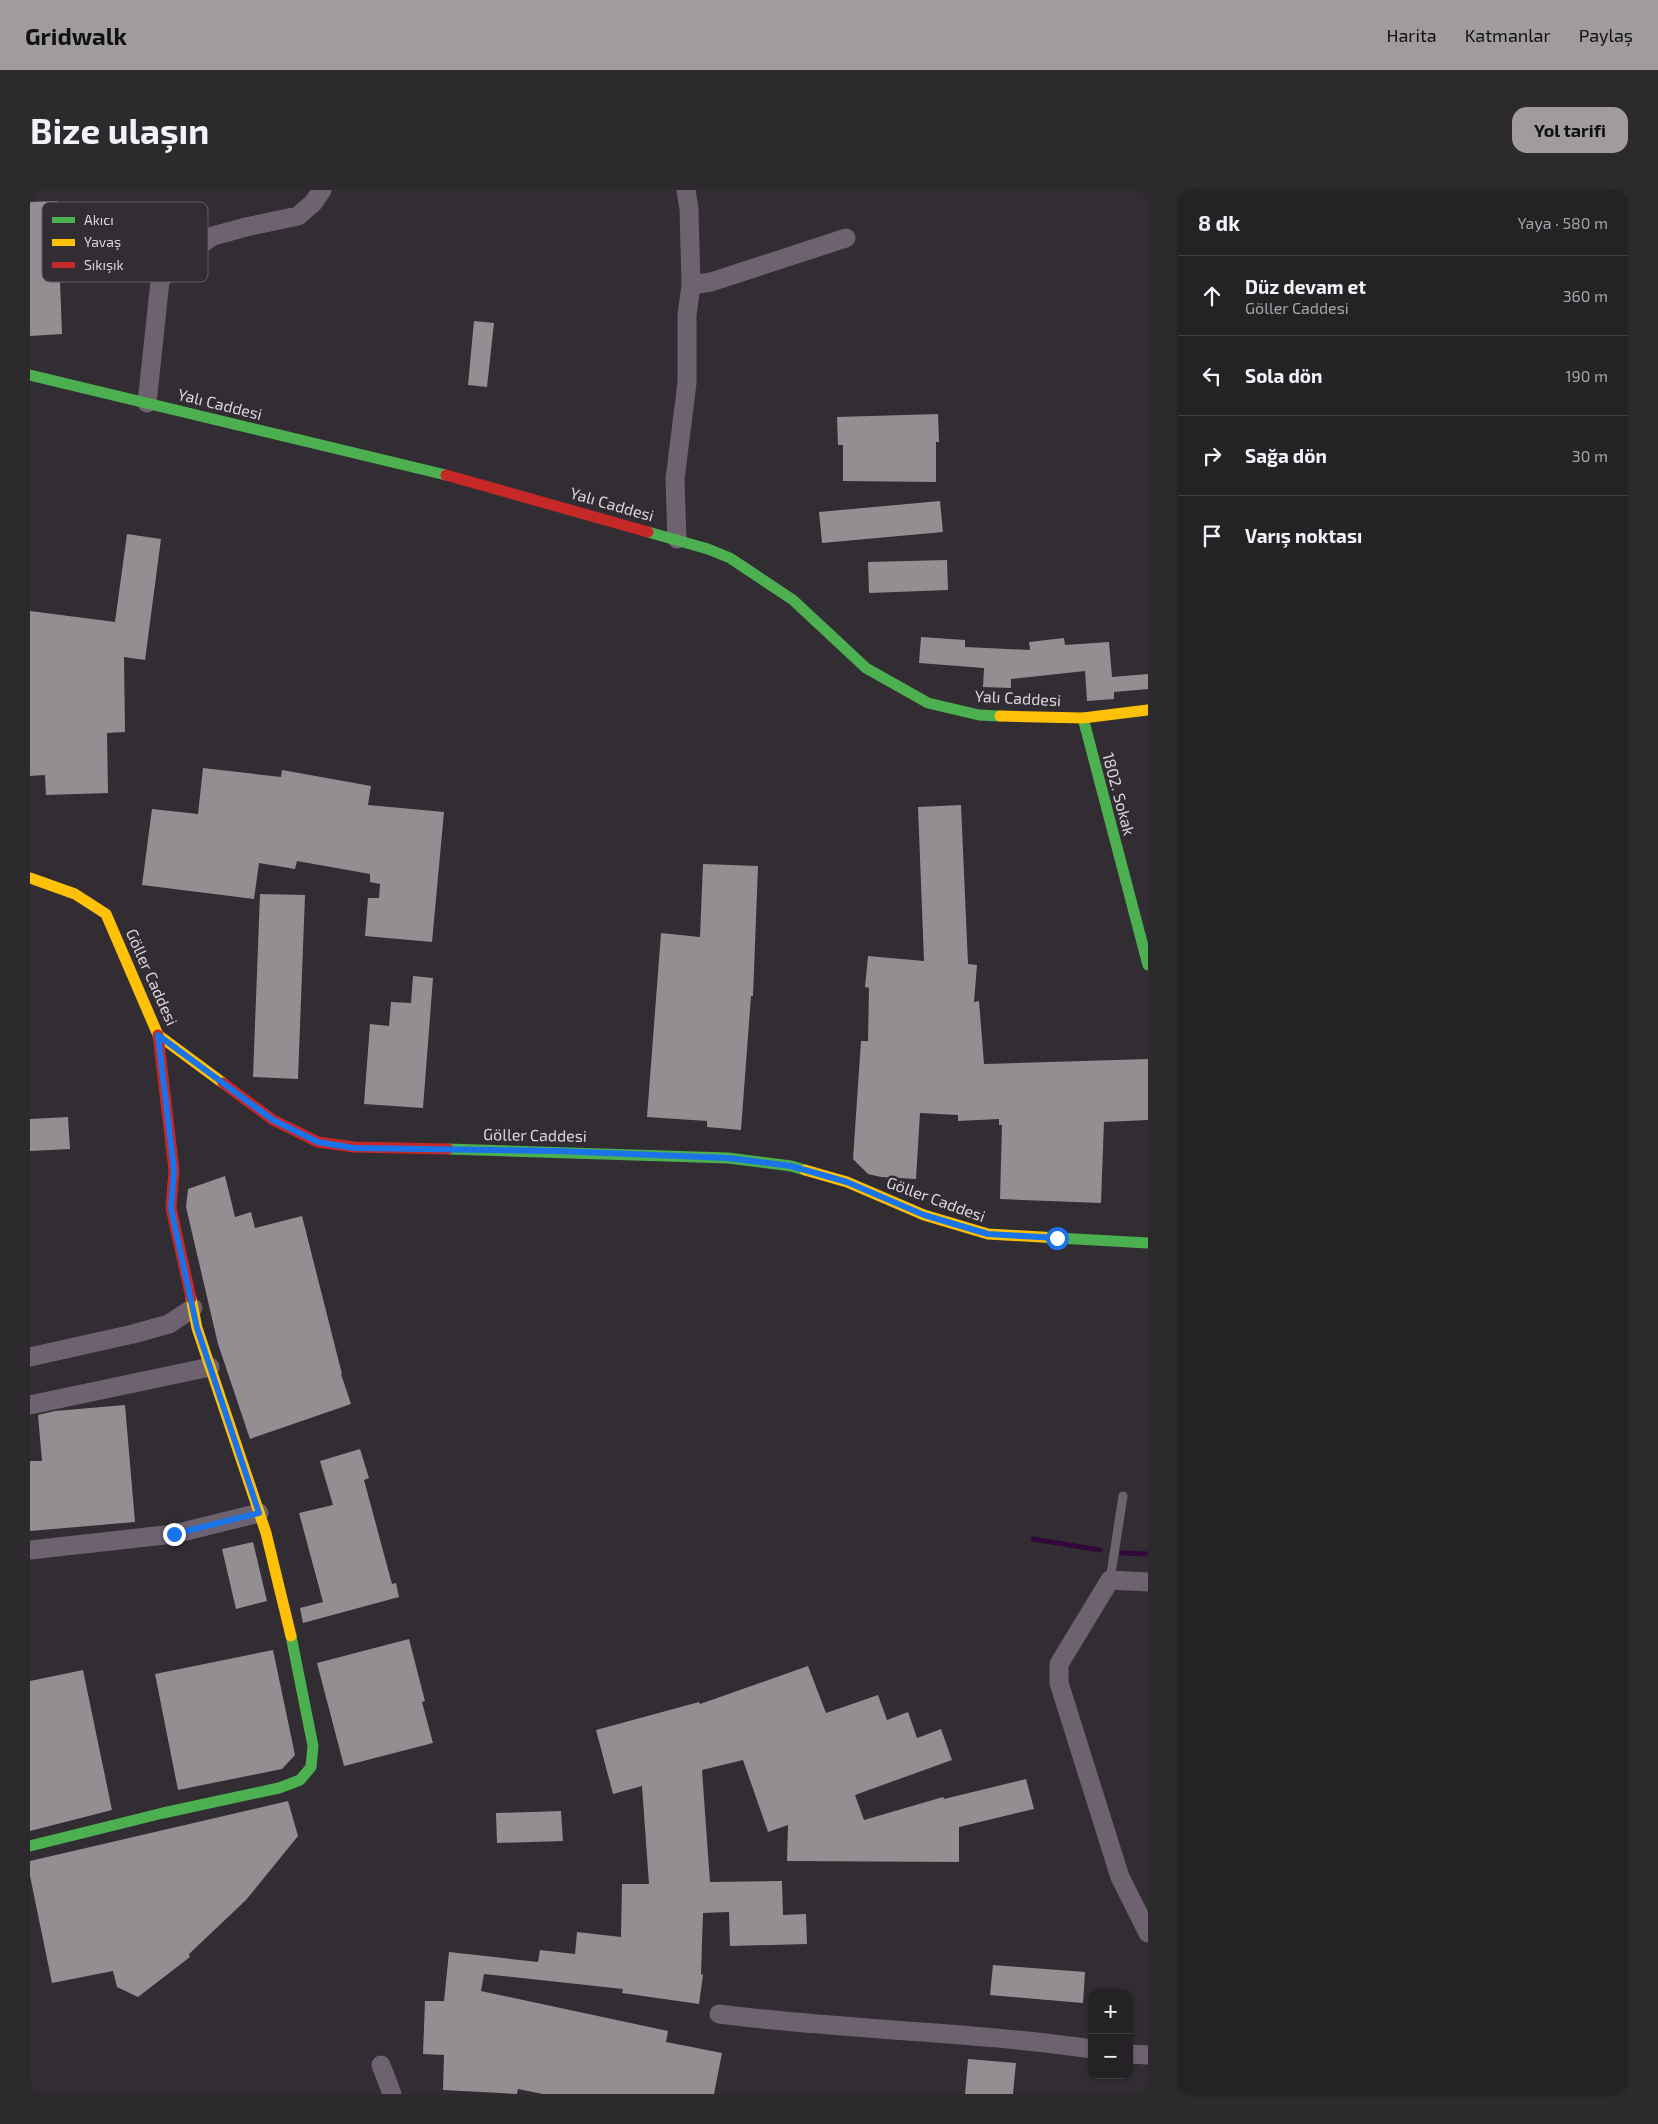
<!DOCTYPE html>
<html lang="tr">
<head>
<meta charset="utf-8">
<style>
	body { margin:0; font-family:"Exo 2",sans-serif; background:#2d2a2e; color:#f1f3f6 }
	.controls { position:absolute; right:15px; bottom:15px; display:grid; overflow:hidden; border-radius:10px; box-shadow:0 1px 4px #0004 }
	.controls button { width:45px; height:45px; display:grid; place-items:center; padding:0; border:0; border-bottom:1px solid #423f43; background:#252226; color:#f1f3f6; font:25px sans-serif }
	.stop { position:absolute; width:15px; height:15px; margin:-11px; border:4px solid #1a73e8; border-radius:50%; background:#fff }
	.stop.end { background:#1a73e8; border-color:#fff; box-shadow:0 1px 5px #0008 }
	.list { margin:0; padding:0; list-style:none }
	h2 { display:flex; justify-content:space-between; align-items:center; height:65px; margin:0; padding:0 20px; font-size:21px }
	h2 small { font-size:16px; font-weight:400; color:#a3a4a7 }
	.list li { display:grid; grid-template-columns:32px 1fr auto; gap:15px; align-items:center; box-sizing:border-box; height:80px; padding:0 20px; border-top:1px solid #423f43 }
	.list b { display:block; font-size:19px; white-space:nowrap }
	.list p { margin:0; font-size:16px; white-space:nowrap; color:#a3a4a7 }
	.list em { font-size:16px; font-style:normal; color:#a3a4a7 }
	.icon { flex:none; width:28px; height:28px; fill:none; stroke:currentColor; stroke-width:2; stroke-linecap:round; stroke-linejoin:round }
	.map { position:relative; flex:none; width:1118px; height:1904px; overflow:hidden; border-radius:15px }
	header { display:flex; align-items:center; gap:30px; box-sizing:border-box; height:70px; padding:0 25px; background:#9f9b9f; color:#111 }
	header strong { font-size:24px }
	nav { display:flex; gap:28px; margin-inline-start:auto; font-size:18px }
	.intro { display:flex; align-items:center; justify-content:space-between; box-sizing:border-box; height:120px; padding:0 30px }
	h1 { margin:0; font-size:35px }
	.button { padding:12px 22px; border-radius:15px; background:#9f9b9f; color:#111; font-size:18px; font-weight:700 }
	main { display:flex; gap:30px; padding:0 30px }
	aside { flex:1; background:#252226; border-radius:15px; box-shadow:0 1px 4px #0004 }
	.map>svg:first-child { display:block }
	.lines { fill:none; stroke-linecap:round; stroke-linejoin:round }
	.stream { stroke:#32093a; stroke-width:5 }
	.building { fill:#928e92 }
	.lane { stroke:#6e6271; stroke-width:9 }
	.street { stroke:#6e6271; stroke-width:19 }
	.fast { stroke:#4caf50; stroke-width:11 }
	.slow { stroke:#ffc107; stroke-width:11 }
	.jam { stroke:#c62828; stroke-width:11 }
	.route { stroke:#1a73e8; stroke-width:6 }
	.labels { text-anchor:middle; stroke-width:5; stroke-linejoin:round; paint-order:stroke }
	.street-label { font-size:16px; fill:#dad6da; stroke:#322c33 }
	.key { fill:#322c33; stroke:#645f65; stroke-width:1 }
	.key-label { font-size:14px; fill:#dad6da }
</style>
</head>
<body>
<header>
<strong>Gridwalk</strong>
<nav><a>Harita</a><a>Katmanlar</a><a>Paylaş</a></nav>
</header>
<div class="intro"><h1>Bize ulaşın</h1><a class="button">Yol tarifi</a></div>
<main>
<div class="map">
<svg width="1118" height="1904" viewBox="0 0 1118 1904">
	<rect width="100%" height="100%" fill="#312d32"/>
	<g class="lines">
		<path class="stream" d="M1003 1349 1070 1360
			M1092 1363 1118 1364"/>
	</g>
	<path class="building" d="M27 11 32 144 0 146V12Z
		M444 131 464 133 457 197 438 195Z
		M908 224 909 252H906V292L813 291V255H808L807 227Z
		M910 311 913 342 792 353 789 322Z
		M97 344 131 349 115 470 94 467 95 542 77 543 78 603 16 605 15 585 0 586V421L85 432Z
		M917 370 918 400 839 403 838 372Z
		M891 447 935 450V457L1000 460 999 452 1034 448 1035 455 1079 452 1082 487 1118 484V499L1084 502V509L1057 511 1055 481 981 489V498L953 497 954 478 889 473Z
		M173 578 251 587 252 580 341 596 338 615 414 622 402 752 335 746 338 708H349L350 694 340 692V684L267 671 265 679 229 673 224 709 112 695 122 619 168 624Z
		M931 615 938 774 947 775 944 812 949 811 954 874 1118 869V930L1074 932 1071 1013 970 1009 972 935H969V929L928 931V925L890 923 886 989 851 987 838 984 823 969 831 851H838L839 798 835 797 838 766 894 771 888 617Z
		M673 674 728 676 723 806H721L711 940 677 937V931L617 927 631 743 670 747Z
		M230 704 275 705 268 889 223 887Z
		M383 786 403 788 393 918 334 914 340 834 359 836 361 812 381 813Z
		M38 927 40 959 0 961V929Z
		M195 986 205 1027 221 1022 225 1038 272 1026 312 1184H311L321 1214 220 1249 188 1154 156 1017 158 999Z
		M95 1215 105 1332 0 1341V1271H12L8 1225 25 1221Z
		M330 1259 339 1288 334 1290 362 1394 366 1393 369 1407 273 1433 270 1418 293 1412 269 1323 303 1315 290 1271Z
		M223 1352 237 1411 206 1419 192 1359Z
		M379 1449 395 1511 392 1512 403 1553 314 1576 287 1473Z
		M243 1460 265 1565 252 1579 148 1600 125 1484Z
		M778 1476 796 1523 848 1505 857 1530 878 1522 887 1548 911 1539 922 1570 825 1605 834 1630 913 1607 914 1609 996 1589 1004 1619 929 1637V1672L757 1671 758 1635 738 1642 713 1570 672 1580 680 1692 752 1691 753 1725 776 1724 777 1754 700 1756 699 1722 673 1723 671 1784 673 1785 669 1814 592 1803 593 1799 454 1784 451 1801 638 1841 636 1852 692 1863 684 1904H513L488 1899 487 1904 413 1900 414 1865 393 1864 395 1811H414L419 1762 508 1772 510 1760 545 1764 547 1742 591 1747 592 1694H619L612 1596 583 1604 566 1540 669 1512 670 1514Z
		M53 1480 82 1620 0 1641V1491Z
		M258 1611 268 1646 216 1710 159 1764 160 1767 108 1807 87 1797 83 1781 22 1793 0 1686V1671Z
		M531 1621 533 1651 467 1653 466 1623Z
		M963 1775 1055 1782 1053 1813 960 1805Z
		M938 1869 986 1873 983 1904H935Z"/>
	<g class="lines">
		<path class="lane" d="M1080 1390 1093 1306"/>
		<path class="street" d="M661 95 681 92 816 48
			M117 213 130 91 144 73 183 46 216 37 268 26 283 13 292 0
			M647 349 645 289 657 193V125L661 95 659 19 656 0
			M0 1167 103 1144 139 1134 163 1118
			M0 1215 180 1177
			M0 1360 144 1344 229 1323
			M1118 1392 1080 1390 1029 1474V1493L1090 1687 1118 1743
			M689 1824C813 1840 938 1841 1062 1859
			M1099 1864 1118 1865
			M351 1875 362 1904"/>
		<path class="fast" d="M0 185 416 285
			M618 342 678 359 700 368 763 410 836 478 898 513 949 525 970 526
			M1053 528 1118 775
			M418 959 698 968 761 976 775 980
			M1028 1048 1118 1053
			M0 1656 133 1623 249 1598 270 1590 281 1577 283 1556 261 1446"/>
		<path class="slow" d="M970 526 1053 528 1118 520
			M0 688 45 704 76 724 128 845 193 893
			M775 980 817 992 894 1025 958 1044 1028 1048
			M161 1108 167 1138 236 1343 261 1446"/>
		<path class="jam" d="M416 285 618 342
			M128 845 144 980 141 1018 161 1108
			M193 893 243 930 288 952 324 957 418 959"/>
	</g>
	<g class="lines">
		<path class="route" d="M144 1344 229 1323 167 1138 141 1018 144 980 128 845 243 930 288 952 324 958 527 961 698 968 761 976 817 992 894 1025 958 1044 1027 1048"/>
	</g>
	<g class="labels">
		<g class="street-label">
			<text transform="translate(190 214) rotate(14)" y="6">Yalı Caddesi</text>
			<text transform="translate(582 314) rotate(16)" y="6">Yalı Caddesi</text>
			<text transform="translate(988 508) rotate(3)" y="6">Yalı Caddesi</text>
			<text transform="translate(1089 604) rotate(75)" y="6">1802. Sokak</text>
			<text transform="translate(122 787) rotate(66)" y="6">Göller Caddesi</text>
			<text transform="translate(505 945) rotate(1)" y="6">Göller Caddesi</text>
			<text transform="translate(906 1009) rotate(20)" y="6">Göller Caddesi</text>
		</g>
	</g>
	<rect x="12" y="12" width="166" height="80" rx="8" class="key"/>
	<rect x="22" y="27" width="23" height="6" fill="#4caf50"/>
	<rect x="22" y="49" width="23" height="7" fill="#ffc107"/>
	<rect x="22" y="72" width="23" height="6" fill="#c62828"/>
	<g class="key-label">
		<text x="54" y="35">Akıcı</text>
		<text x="54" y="57">Yavaş</text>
		<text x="54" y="80">Sıkışık</text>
	</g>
</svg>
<div class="controls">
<button>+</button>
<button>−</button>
</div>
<div class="stop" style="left:1027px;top:1048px"></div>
<div class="stop end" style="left:144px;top:1344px"></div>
</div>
<aside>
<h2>8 dk<small>Yaya · 580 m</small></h2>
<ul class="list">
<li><svg class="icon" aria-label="ahead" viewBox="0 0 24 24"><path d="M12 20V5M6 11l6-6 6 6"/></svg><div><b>Düz devam et</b><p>Göller Caddesi</p></div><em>360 m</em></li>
<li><svg class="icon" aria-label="left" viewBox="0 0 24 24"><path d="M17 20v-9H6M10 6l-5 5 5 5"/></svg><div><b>Sola dön</b></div><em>190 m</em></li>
<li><svg class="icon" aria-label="right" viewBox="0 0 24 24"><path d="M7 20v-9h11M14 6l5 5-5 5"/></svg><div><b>Sağa dön</b></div><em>30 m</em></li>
<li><svg class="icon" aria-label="arrive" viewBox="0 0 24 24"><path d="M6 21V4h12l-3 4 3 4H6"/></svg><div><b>Varış noktası</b></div></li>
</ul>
</aside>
</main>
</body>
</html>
